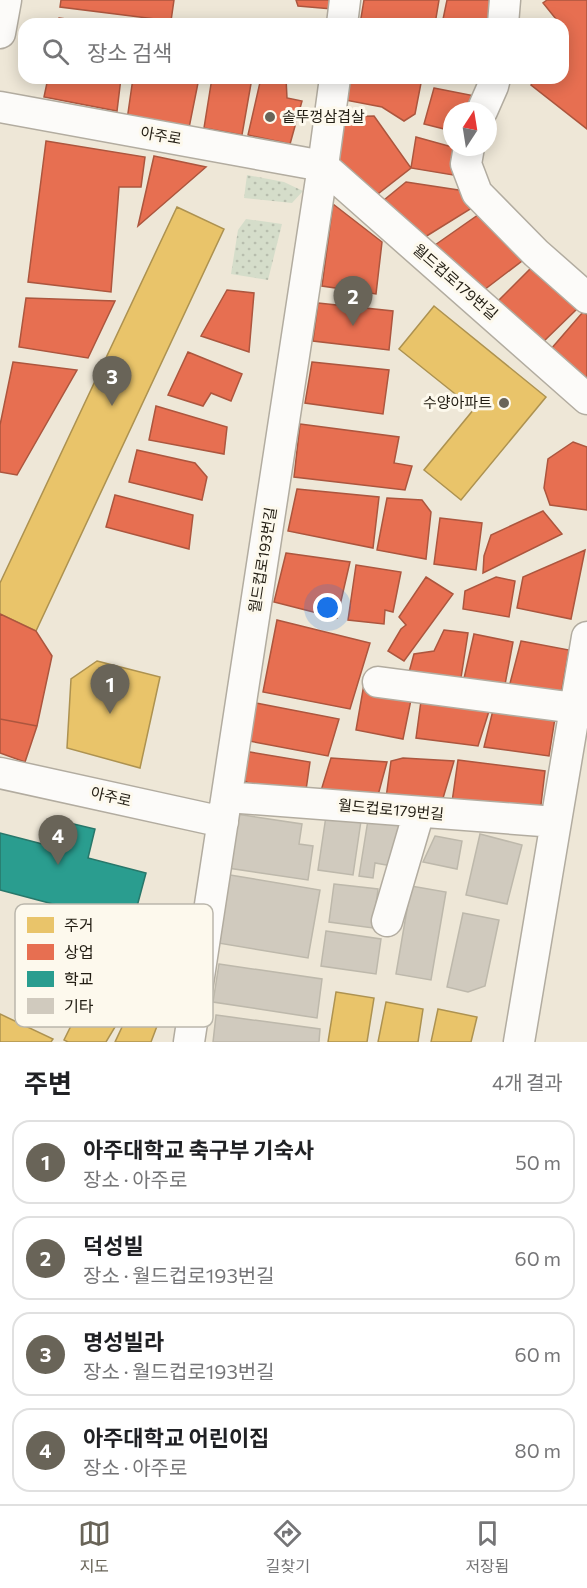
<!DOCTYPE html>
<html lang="ko">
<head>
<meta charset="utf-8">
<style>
	body { margin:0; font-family:Commissioner,"Noto Sans KR",sans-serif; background:#f6f6f6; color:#202124 }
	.compass { position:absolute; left:443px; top:102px; width:54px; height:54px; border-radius:50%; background:#fff; box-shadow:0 3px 15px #0003; rotate:12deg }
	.you { position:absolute; left:328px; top:608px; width:21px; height:21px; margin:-15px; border:4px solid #fff; border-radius:50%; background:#1a73e8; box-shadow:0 0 0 9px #1a73e833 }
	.badge { display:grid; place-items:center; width:39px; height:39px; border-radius:50%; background:#696458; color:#fff; font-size:20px; font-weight:700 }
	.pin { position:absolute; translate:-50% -50px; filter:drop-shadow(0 2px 3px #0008) }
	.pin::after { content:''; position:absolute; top:32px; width:21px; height:18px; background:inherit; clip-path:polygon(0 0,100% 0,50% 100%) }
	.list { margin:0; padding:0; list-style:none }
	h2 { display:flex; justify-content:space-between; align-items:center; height:78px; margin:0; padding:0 24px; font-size:26px }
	h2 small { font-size:20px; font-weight:400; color:#757577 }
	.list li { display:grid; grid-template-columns:39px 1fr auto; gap:18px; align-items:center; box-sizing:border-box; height:84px; margin:0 12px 12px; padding:0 12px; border:2px solid #e0e0e0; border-radius:18px }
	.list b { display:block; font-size:22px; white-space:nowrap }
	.list p { margin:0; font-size:20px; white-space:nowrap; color:#757577 }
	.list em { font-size:20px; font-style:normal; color:#757577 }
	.icon { flex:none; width:33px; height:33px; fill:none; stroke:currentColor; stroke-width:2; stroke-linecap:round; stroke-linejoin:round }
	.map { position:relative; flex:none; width:587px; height:1042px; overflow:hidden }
	.search { position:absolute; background:#fff; box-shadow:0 3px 15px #0003; left:18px; right:18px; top:18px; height:66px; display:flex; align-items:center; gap:15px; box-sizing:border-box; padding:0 21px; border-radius:18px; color:#757577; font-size:22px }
	.sheet { height:462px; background:#fff }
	nav { display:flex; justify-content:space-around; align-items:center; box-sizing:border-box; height:84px; border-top:2px solid #e0e0e0; background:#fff; font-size:16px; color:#757577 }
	nav a { display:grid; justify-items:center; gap:3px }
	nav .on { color:#696458 }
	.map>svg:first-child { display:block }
	.garden { fill:url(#garden-dots) }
	.homes { fill:#e9c46a; stroke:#ad9250; stroke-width:1.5 }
	.shops { fill:#e76f51; stroke:#ac563e; stroke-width:1.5 }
	.schools { fill:#2a9d8f; stroke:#28776a; stroke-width:1.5 }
	.building { fill:#d0cabe; stroke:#bdb8ab; stroke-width:1.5 }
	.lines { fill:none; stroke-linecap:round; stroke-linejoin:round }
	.minor-casing { stroke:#b2aca0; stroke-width:33 }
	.minor { stroke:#fcfbf9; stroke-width:30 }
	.poi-dot { fill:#696458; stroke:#fdf9ed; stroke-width:2 }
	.labels { text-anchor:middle; stroke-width:6; stroke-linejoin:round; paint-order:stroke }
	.poi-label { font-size:15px; fill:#221d13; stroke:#fdf9ed; text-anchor:start }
	.street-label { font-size:15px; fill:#221d13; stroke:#fdf9ed }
	.key { fill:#fdf9ed; stroke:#bbb7ac; stroke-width:1.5 }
	.key-label { font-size:16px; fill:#221d13 }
</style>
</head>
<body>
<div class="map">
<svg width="587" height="1042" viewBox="0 0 587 1042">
	<defs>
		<pattern id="garden-dots" width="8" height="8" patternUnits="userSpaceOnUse" patternTransform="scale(1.5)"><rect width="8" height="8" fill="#d5ddca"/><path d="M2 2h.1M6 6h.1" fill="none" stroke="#b7bdad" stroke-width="1.8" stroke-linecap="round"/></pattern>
	</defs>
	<rect width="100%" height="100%" fill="#eee7d7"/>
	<path class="garden" d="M247 175 284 182 303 191 292 203 244 198Z
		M246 219 282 224 268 280 231 274 238 230Z"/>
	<path class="homes" d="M177 207 224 229 36 631 0 614V583Z
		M434 306 546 397 461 500 424 470 474 409 399 349Z
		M97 661 160 677 140 768 67 748 71 679Z
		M100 967 139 987 106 1042H68L64 1040Z
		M336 992 374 998 367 1042H328Z
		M138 993 165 1005 151 1042H115Z
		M386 1002 423 1009 418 1042H378Z
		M438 1009 477 1017 471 1042H431Z
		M0 1014 53 1039 51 1042H0Z"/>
	<path class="shops" d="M61 0H174L171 21 60 7Z
		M296 0H333L332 9 298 6Z
		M364 0H439L435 24H360Z
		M447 0H494L489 24H442Z
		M547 0H587V129L531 85 535 78H563L564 29 563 24H560L543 3Z
		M59 18 103 24H58Z
		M48 78H121L117 111 44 97Z
		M133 78H199L189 128 127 120Z
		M212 78H252L242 135 204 128Z
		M261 78H286L287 98 302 101 290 144 248 135Z
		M349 78H422L415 114 404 121 382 107 345 100Z
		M445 78H484L483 84Z
		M434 88 475 96 471 111H452V131L424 124Z
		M374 116 411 168 370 200 334 175 339 117Z
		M416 137 463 150 459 176 411 168Z
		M46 141 145 157 141 187H119L111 292 28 282Z
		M154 156 206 167 138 226Z
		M406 182 465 191 480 203 425 237 378 205Z
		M333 204 382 242 376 294 322 286Z
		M478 215 526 258 480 293 435 245Z
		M531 268 581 305 541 344 498 301Z
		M227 290 254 293 249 352 201 336Z
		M26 298 115 301 88 358 19 347Z
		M318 303 393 311 389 350 313 341Z
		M583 312 587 315V380L551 349Z
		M188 352 242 374 231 401 211 393 203 406 168 395Z
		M13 362 77 370 17 475 0 472V425Z
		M312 362 389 370 383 414 305 403Z
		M156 406 227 427 224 454 149 440Z
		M300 424 399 437 394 463 412 466 405 490 294 477Z
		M573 442 587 447V510L550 505 544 488 548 459Z
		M137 450 195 463 207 477 202 500 129 482Z
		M297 489 379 497 373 548 288 531Z
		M115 495 193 515 189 549 106 527Z
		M387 498 422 500 431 512 426 559 377 550Z
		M543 511 562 534 483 573 484 556 491 535Z
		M440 518 482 523 476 570 434 564Z
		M585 550 571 619 517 608 523 577Z
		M286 553 350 562 337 618 274 602Z
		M356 565 401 572 393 612 385 610 384 624 348 620Z
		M426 577 453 594 404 661 388 651 401 629 406 625 399 617Z
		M496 577 515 581 509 617 463 609 465 591Z
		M0 614 36 631 52 656 37 726 0 719Z
		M277 620 370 643 350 709 263 692Z
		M444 630 468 633 460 684 408 676 414 654 434 651Z
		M474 634 513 642 504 690 463 683Z
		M521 641 569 650 560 700 508 691Z
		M364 684 413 690 403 739 356 730Z
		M421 701 489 711 478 746 416 738Z
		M256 703 339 719 328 756 249 741Z
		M493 710 555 718 549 756 484 747Z
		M0 719 37 726 25 762 0 753Z
		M244 751 310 762 305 797 264 793 237 776Z
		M331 758 387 762 377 799 320 794Z
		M403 758 454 761 441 805 386 798 391 761Z
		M458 760 545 771 540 813 452 802Z"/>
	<path class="schools" d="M61 821 95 829 88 858 146 873 132 925 0 890V833L54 847Z"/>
	<path class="building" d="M236 814 302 824 299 844 313 846 308 880 228 868Z
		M326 816 361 821 353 875 318 870Z
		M368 820 404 826 397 867 375 863 373 878 359 876Z
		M480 834 522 845 507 904 466 895Z
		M435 836 462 841 457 869 423 862Z
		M230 875 320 890 308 958 218 943Z
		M334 884 378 889 373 928 329 922Z
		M411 886 446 892 431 980 396 974Z
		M463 913 499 920 485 986 468 992 447 987Z
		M326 931 381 939 376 974 321 966Z
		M219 964 322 979 317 1018 213 1002Z
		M216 1015 320 1029 319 1042H213Z"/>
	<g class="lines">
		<defs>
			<path id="minor" d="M342 24 345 0
				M503 24 505 0
				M0 33 6 0
				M0 107 323 166 587 399
				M482 111 493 86 495 78
				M469 147 466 164 477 193 536 253 587 298
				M378 682 575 708
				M0 773 223 822
				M227 797 555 822
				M387 921 419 812
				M189 1042 323 166 335 78
				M519 1042 587 637"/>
		</defs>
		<use href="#minor" class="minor-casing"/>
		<use href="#minor" class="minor"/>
	</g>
	<g class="poi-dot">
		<circle cx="270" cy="117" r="6"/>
		<circle cx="504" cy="403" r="6"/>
	</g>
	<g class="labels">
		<g class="poi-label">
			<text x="282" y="122">솥뚜껑삼겹살</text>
			<text x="492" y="408" text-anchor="end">수양아파트</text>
		</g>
		<g class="street-label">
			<text transform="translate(161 136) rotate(10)" y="5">아주로</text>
			<text transform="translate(455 282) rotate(41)" y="5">월드컵로179번길</text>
			<text transform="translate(263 560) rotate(-81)" y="5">월드컵로193번길</text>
			<text transform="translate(111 797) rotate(13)" y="5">아주로</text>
			<text transform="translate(391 810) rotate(5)" y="5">월드컵로179번길</text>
		</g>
	</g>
	<rect x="15" y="904" width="198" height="123" rx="9" class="key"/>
	<rect x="27" y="917" width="27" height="16" fill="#e9c46a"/>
	<rect x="27" y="944" width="27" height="16" fill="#e76f51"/>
	<rect x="27" y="971" width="27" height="16" fill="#2a9d8f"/>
	<rect x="27" y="998" width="27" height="16" fill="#d0cabe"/>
	<g class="key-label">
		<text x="64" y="931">주거</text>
		<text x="64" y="958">상업</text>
		<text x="64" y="985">학교</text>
		<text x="64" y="1012">기타</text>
	</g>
</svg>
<svg class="compass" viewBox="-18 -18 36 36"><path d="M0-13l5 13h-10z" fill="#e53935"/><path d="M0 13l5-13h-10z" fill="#757577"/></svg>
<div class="you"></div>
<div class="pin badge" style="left:110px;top:714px">1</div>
<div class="pin badge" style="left:353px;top:326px">2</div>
<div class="pin badge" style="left:112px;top:406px">3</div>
<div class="pin badge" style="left:58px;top:865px">4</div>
<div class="search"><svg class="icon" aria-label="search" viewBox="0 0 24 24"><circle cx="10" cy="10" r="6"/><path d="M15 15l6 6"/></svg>장소 검색</div>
</div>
<section class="sheet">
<h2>주변<small>4개 결과</small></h2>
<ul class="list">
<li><span class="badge">1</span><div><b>아주대학교 축구부 기숙사</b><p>장소 · 아주로</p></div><em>50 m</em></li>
<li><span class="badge">2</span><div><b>덕성빌</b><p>장소 · 월드컵로193번길</p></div><em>60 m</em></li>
<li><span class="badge">3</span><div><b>명성빌라</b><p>장소 · 월드컵로193번길</p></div><em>60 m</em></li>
<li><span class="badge">4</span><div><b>아주대학교 어린이집</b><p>장소 · 아주로</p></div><em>80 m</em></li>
</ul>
</section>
<nav>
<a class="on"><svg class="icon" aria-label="map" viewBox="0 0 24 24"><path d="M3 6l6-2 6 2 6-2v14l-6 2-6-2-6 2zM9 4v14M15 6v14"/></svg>지도</a>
<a><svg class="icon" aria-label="directions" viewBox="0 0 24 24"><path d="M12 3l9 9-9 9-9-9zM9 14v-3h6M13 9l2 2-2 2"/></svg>길찾기</a>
<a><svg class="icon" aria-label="saved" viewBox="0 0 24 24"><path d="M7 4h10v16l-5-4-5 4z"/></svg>저장됨</a>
</nav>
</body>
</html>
